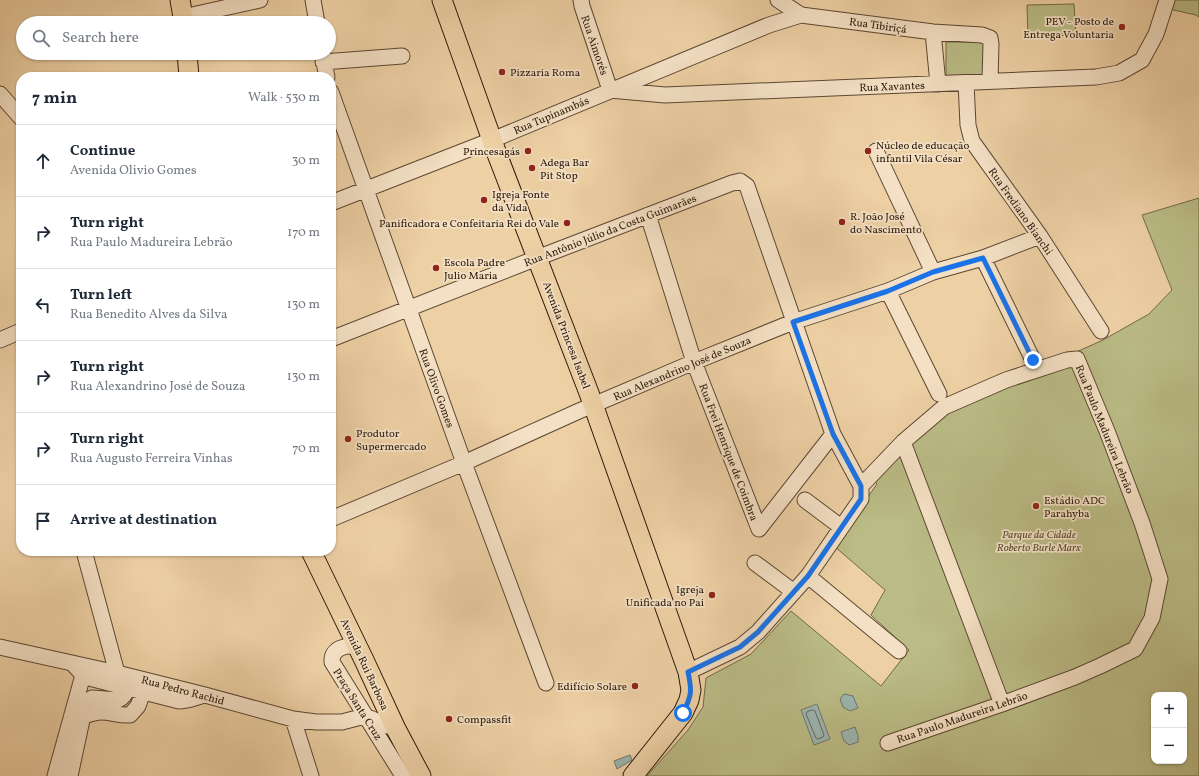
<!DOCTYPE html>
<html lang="en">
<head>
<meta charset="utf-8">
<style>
	body { margin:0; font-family:Vollkorn,serif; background:#f2f2f3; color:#1f2937 }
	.controls { position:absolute; right:12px; bottom:12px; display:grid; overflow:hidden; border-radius:8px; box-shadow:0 1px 3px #0004 }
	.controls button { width:36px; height:36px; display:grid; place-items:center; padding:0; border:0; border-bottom:1px solid #e0e1e3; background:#fff; color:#1f2937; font:20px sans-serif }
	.stop { position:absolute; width:12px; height:12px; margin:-9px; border:3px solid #1a73e8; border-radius:50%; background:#fff }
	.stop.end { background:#1a73e8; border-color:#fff; box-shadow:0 1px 4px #0008 }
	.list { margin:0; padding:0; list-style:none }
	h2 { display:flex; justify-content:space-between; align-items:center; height:52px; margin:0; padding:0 16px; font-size:17px }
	h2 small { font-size:13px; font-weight:400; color:#747a83 }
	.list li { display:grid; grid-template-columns:26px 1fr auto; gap:12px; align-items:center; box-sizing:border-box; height:72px; padding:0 16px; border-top:1px solid #e0e1e3 }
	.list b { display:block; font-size:15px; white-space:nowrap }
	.list p { margin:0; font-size:13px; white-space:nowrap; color:#747a83 }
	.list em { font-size:13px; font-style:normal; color:#747a83 }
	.icon { flex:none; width:22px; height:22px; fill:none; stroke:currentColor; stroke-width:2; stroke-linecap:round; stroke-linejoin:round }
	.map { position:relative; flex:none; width:1199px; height:776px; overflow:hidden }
	.search { position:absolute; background:#fff; box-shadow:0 1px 3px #0004; left:16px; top:16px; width:320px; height:44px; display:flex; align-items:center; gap:10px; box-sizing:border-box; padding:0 14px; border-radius:22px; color:#747a83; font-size:15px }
	.panel { position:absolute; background:#fff; box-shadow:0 1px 3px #0004; left:16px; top:72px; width:320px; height:484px; border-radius:16px }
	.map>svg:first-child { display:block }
	.green { fill:#babb85; stroke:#726a48; fill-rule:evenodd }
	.water { fill:#9cb5b0; stroke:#6e776e }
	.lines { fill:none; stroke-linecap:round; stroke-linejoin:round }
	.shore { stroke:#63675e; stroke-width:1 }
	.minor-casing { stroke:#5b4732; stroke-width:17 }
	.major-casing { stroke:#2a190b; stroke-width:21 }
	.minor { stroke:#f4e0c4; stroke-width:15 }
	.major { stroke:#eed0a5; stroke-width:19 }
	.route { stroke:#1a73e8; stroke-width:5 }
	.poi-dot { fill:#8f2418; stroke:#f4e0c4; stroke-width:1.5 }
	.labels { text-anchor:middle; stroke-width:3.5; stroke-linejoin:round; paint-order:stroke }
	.poi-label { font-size:11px; fill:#2a190b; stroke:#f4e0c4; text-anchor:start }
	.street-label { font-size:11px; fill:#2a190b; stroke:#f4e0c4 }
	.park-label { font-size:11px; font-style:italic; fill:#554a30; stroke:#f4e0c4 }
</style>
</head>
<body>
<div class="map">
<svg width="1199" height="776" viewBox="0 0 1199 776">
	<rect width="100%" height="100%" fill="#eed0a5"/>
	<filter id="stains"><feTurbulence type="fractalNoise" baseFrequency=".005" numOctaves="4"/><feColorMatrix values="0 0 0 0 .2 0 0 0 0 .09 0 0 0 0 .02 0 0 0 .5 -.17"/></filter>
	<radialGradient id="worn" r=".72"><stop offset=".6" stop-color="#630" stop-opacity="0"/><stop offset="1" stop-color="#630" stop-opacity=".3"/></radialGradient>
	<path class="green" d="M1172 0H1199V17L1196 15 1169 9Z
		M1074 4 1076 35 1028 37 1027 5Z
		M946 42H985V78L946 79Z
		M1199 198V776H647L688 730 703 707 706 678 751 654 791 611 881 686 909 650 871 615 885 590 834 546 877 484 867 473 902 435 1034 371 1103 340 1149 314 1172 290 1142 215ZM1154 695H1184V761H1154Z"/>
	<path class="water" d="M844 694 853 696 858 708 850 711 843 707 840 699Z
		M817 704 830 739 814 745 801 710Z
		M855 727 858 736V742L849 745 844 741 841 732Z
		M630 755 632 760 617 769 614 761Z"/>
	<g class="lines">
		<path class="shore" d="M813 710 815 711 824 735 823 737 818 739 816 738 806 714 807 712Z"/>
		<defs>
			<path id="minor" d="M313 0 317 23
				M581 0 582 6 610 90 665 95 1096 77 1119 73 1142 60 1156 34 1167 0
				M778 0 801 15 933 32 982 35 990 38 991 44 990 81
				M183 17 260 0
				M933 32 938 84
				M322 53 327 77
				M323 62 402 56
				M966 83 968 125 972 141 1040 236 1101 331
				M331 92 464 463 546 683
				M0 94 21 118
				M876 151 933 272
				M331 203 492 140 769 25 801 15
				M648 215 694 362 759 529
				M983 258 1033 360
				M888 291 939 394
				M331 339 537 258 732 183 740 181 747 186 833 434 861 486
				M0 340 21 331
				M903 442 1002 704
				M805 500 841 527
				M331 519 464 463 579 411 694 362 793 322 888 291 933 272 983 258 1040 236
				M759 529 833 434
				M84 551 117 673
				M755 563 794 592
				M808 576 899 651
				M0 647 117 673 205 695 293 719 316 722H342L365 716 396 729
				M358 647C347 644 331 648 332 662L403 776
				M72 663 83 675 89 678 179 701C188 701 196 697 205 695
				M688 672 740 647 758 632 808 576 861 499V486L903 442 944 407 1006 380 1067 360 1077 359 1107 431 1142 523 1160 579 1152 618 1135 649 1100 666 1075 677 1002 704 888 743
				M76 713C88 719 89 712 101 712 111 712 120 716 130 715L138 706 143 692
				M293 719 311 776
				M55 776 83 675
				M70 776 85 706 89 700 92 698 118 700C123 698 126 693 127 688"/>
			<path id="major" d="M180 0 184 23
				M442 0 497 154 589 393 688 672 691 690 689 700 683 713 633 776
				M187 53 189 77
				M311 551 364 660 396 729 421 776"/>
		</defs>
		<use href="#minor" class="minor-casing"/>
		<use href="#major" class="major-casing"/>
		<use href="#minor" class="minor"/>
		<use href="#major" class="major"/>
	</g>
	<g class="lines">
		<path class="route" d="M683 713C692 695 692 691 688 672L740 647 758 632 808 576 861 499V486L833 434 793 322 888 291 933 272 983 258 1033 360"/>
	</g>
	<g class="poi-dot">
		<circle cx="1122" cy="27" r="4"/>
		<circle cx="502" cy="72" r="4"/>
		<circle cx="528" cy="151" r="4"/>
		<circle cx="868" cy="151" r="4"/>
		<circle cx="532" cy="168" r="4"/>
		<circle cx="484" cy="200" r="4"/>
		<circle cx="842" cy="222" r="4"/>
		<circle cx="567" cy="223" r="4"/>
		<circle cx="436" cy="268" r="4"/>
		<circle cx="348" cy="439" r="4"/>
		<circle cx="1036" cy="506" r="4"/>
		<circle cx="712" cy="595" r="4"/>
		<circle cx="635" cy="686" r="4"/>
		<circle cx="449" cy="719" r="4"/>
	</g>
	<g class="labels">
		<g class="poi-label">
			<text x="1114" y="25" text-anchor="end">PEV - Posto de<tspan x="1114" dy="13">Entrega Voluntaria</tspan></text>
			<text x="510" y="76">Pizzaria Roma</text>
			<text x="876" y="149">Núcleo de educação<tspan x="876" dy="13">infantil Vila César</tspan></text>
			<text x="520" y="155" text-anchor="end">Princesagás</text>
			<text x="540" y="166">Adega Bar<tspan x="540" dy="13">Pit Stop</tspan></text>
			<text x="492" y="198">Igreja Fonte<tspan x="492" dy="13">da Vida</tspan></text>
			<text x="850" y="220">R. João José<tspan x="850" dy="13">do Nascimento</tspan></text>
			<text x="559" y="227" text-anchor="end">Panificadora e Confeitaria Rei do Vale</text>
			<text x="444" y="266">Escola Padre<tspan x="444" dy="13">Julio Maria</tspan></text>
			<text x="356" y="437">Produtor<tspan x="356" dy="13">Supermercado</tspan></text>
			<text x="1044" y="504">Estádio ADC<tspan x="1044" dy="13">Parahyba</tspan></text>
			<text x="704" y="593" text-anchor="end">Igreja<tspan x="704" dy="13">Unificada no Pai</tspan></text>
			<text x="627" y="690" text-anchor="end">Edifício Solare</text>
			<text x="457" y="723">Compassfit</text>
		</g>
		<g class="street-label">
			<text transform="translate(878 25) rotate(8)" y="4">Rua Tibiriçá</text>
			<text transform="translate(595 45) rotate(71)" y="4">Rua Aimorés</text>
			<text transform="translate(892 86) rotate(-2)" y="4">Rua Xavantes</text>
			<text transform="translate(551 115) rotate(-23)" y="4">Rua Tupinambás</text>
			<text transform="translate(1021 211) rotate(55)" y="4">Rua Frediano Bianchi</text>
			<text transform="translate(610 230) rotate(-21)" y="4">Rua Antônio Júlio da Costa Guimarães</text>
			<text transform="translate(567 335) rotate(69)" y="4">Avenida Princesa Isabel</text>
			<text transform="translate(682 368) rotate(-23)" y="4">Rua Alexandrino José de Souza</text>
			<text transform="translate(437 388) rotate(70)" y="4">Rua Olivo Gomes</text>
			<text transform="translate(1105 429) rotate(68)" y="4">Rua Paulo Madureira Lebrão</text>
			<text transform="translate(729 452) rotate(69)" y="4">Rua Frei Henrique de Coimbra</text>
			<text transform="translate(365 664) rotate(65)" y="4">Avenida Rui Barbosa</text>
			<text transform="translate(183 690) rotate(15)" y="4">Rua Pedro Rachid</text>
			<text transform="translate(358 704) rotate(58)" y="4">Praça Santa Cruz</text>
			<text transform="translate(962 717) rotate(-19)" y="4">Rua Paulo Madureira Lebrão</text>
		</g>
		<g class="park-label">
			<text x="1039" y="538">Parque da Cidade<tspan x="1039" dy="13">Roberto Burle Marx</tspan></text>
		</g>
	</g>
	<rect width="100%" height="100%" filter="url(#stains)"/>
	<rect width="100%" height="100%" fill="url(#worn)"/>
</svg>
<div class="controls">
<button>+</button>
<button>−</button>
</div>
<div class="stop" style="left:683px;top:713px"></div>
<div class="stop end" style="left:1033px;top:360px"></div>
<div class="search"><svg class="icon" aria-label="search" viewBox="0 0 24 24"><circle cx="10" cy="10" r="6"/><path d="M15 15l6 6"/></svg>Search here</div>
<section class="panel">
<h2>7 min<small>Walk · 530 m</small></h2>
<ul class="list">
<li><svg class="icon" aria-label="ahead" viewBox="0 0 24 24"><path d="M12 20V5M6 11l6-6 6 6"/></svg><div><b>Continue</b><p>Avenida Olivio Gomes</p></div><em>30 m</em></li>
<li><svg class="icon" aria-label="right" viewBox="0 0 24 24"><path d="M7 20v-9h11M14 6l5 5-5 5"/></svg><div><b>Turn right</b><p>Rua Paulo Madureira Lebrão</p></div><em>170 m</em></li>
<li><svg class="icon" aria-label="left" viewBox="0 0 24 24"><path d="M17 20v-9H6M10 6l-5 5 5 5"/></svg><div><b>Turn left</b><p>Rua Benedito Alves da Silva</p></div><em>130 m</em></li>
<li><svg class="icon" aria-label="right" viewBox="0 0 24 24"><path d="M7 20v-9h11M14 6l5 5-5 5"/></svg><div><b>Turn right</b><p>Rua Alexandrino José de Souza</p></div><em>130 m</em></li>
<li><svg class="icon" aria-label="right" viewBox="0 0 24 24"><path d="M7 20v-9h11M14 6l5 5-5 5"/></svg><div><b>Turn right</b><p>Rua Augusto Ferreira Vinhas</p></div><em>70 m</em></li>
<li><svg class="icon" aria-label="arrive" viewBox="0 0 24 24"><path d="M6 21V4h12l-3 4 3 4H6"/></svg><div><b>Arrive at destination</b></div></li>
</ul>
</section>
</div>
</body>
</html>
